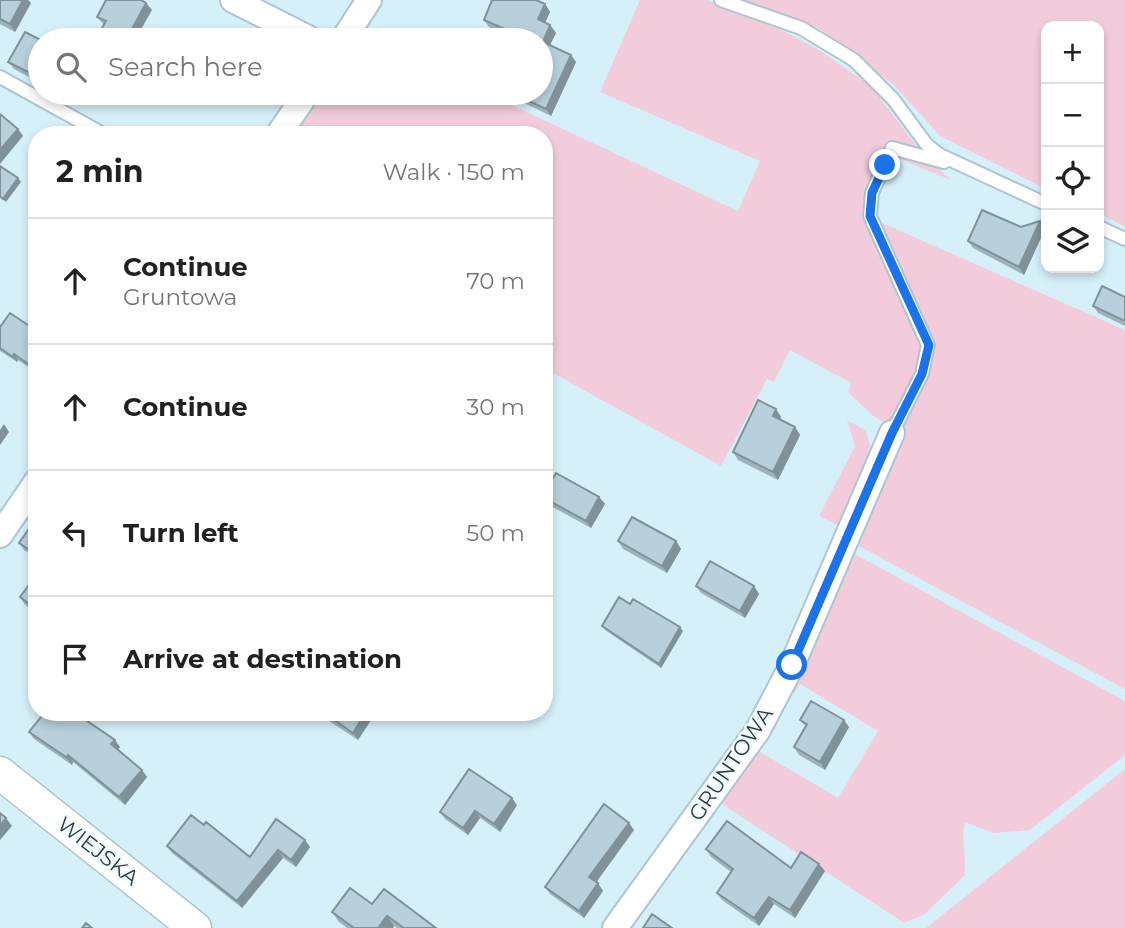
<!DOCTYPE html>
<html lang="en">
<head>
<meta charset="utf-8">
<style>
	body { margin:0; font-family:Montserrat,sans-serif; background:#f6f6f6; color:#202124 }
	.controls { position:absolute; right:21px; top:21px; display:grid; overflow:hidden; border-radius:14px; box-shadow:0 4px 10px #0003 }
	.controls button { width:63px; height:63px; display:grid; place-items:center; padding:0; border:0; border-bottom:2px solid #e0e0e0; background:#fff; color:#202124; font:35px sans-serif }
	.stop { position:absolute; width:21px; height:21px; margin:-16px; border:5px solid #1a73e8; border-radius:50%; background:#fff }
	.stop.end { background:#1a73e8; border-color:#fff; box-shadow:0 2px 7px #0008 }
	.list { margin:0; padding:0; list-style:none }
	h2 { display:flex; justify-content:space-between; align-items:center; height:91px; margin:0; padding:0 28px; font-size:30px }
	h2 small { font-size:23px; font-weight:400; color:#757577 }
	.list li { display:grid; grid-template-columns:46px 1fr auto; gap:21px; align-items:center; box-sizing:border-box; height:126px; padding:0 28px; border-top:2px solid #e0e0e0 }
	.list b { display:block; font-size:26px; white-space:nowrap }
	.list p { margin:0; font-size:23px; white-space:nowrap; color:#757577 }
	.list em { font-size:23px; font-style:normal; color:#757577 }
	.icon { flex:none; width:38px; height:38px; fill:none; stroke:currentColor; stroke-width:2; stroke-linecap:round; stroke-linejoin:round }
	.map { position:relative; flex:none; width:1125px; height:928px; overflow:hidden }
	.search { position:absolute; background:#fff; box-shadow:0 4px 10px #0003; left:28px; top:28px; width:525px; height:77px; display:flex; align-items:center; gap:18px; box-sizing:border-box; padding:0 24px; border-radius:38px; color:#757577; font-size:26px }
	.panel { position:absolute; background:#fff; box-shadow:0 4px 10px #0003; left:28px; top:126px; width:525px; height:595px; border-radius:28px }
	.map>svg:first-child { display:block }
	.green { fill:#f2ccdb }
	.lines { fill:none; stroke-linecap:round; stroke-linejoin:round }
	.service-casing { stroke:#acc5d0; stroke-width:16 }
	.minor-casing { stroke:#acc5d0; stroke-width:28 }
	.tertiary-casing { stroke:#acc5d0; stroke-width:35 }
	.service { stroke:#fff; stroke-width:12 }
	.minor { stroke:#fff; stroke-width:24 }
	.tertiary { stroke:#fff; stroke-width:32 }
	.wall { fill:#9db3bc }
	.shaded-wall { fill:#809299 }
	.building { fill:#b7d0db; stroke:#809299; stroke-width:2 }
	.route { stroke:#1a73e8; stroke-width:9 }
	.labels { text-anchor:middle; stroke-width:5; stroke-linejoin:round; paint-order:stroke }
	.street-label { font-size:21px; fill:#2f393e; stroke:#effafe }
</style>
</head>
<body>
<div class="map">
<svg width="1125" height="928" viewBox="0 0 1125 928">
	<rect width="100%" height="100%" fill="#d6f0fa"/>
	<path class="green" d="M640 0H708L732 12 780 29 819 50 871 86 922 153 951 180 894 157 873 205 880 222 1125 330V689L857 545 902 433 872 415 848 392 851 383 790 350 774 382 767 379 721 466 544 368V135H296L323 93H486L738 211 760 161 600 92Z
		M742 0H1125V227L1099 213V26H1046V189L940 136 894 85 821 30Z
		M847 420 866 431 872 452 841 527 819 516 855 446Z
		M851 552 1125 701V755L1030 830 993 833 965 822C961 840 966 856 965 875L925 914 904 923 719 802 757 750 838 798 878 731 800 684 794 693 789 690Z
		M1125 769V928H926Z"/>
	<g class="lines">
		<defs>
			<path id="service" d="M721 0 801 28 854 60 893 99 927 145 940 155 1046 204
				M0 77 105 135
				M1099 227 1125 239
				M892 433 922 374 928 345 870 216 872 193 892 148 944 162"/>
			<path id="minor" d="M233 0 312 40
				M343 40 369 0
				M278 135 307 93
				M0 535 37 481
				M615 928 758 730 792 665 892 433"/>
			<path id="tertiary" d="M0 773 195 928"/>
		</defs>
		<use href="#service" class="service-casing"/>
		<use href="#minor" class="minor-casing"/>
		<use href="#tertiary" class="tertiary-casing"/>
		<use href="#service" class="service"/>
		<use href="#minor" class="minor"/>
		<use href="#tertiary" class="tertiary"/>
	</g>
	<path class="wall" d="M0 0H28L31 3 15 32 0 24Z
		M146 3 152 10 104 25 97 17Z
		M545 4 550 12 545 23 550 25 556 33 550 45 571 55 576 62 551 116 516 99 511 93 541 40H519L489 27 484 20Z
		M40 40V83L14 69 8 62Z
		M1040 221 1045 229 1024 275 973 248 968 241Z
		M1125 297V326L1098 313 1093 306Z
		M0 327 37 331V373L18 360 17 362 0 351Z
		M781 417 780 420 795 427 800 435 778 480 738 460 733 452Z
		M544 493 599 497 605 504 591 528 547 504 544 500Z
		M37 521V559L24 550 19 543Z
		M618 541H676L681 549 667 573 623 549Z
		M37 574V613L25 605 20 597Z
		M696 586H754L759 594 745 618 701 593Z
		M602 626 683 631 661 668 605 630Z
		M320 712H376L358 740 323 717Z
		M800 720 849 727 825 770 799 755 794 747 806 727Z
		M29 732 120 747 118 750 142 770 147 777 125 805 73 762 72 765 34 739Z
		M517 805 500 832 480 818 468 835 445 819 440 812Z
		M204 825 250 857 305 840 310 847 296 867 283 858 242 908 172 853 167 846Z
		M634 830 596 882 603 891 584 918 550 894 545 887Z
		M706 849 791 868 825 871 795 918 774 904 759 926 722 900 717 893 731 872 711 857Z
		M372 904 436 928H397L394 926 393 928H347L339 922 332 912Z"/>
	<path class="shaded-wall" d="M23 0H28L31 3 15 32 10 24Z
		M146 3 152 10 135 40H126Z
		M545 4 550 12 543 27 538 19Z
		M550 25 556 33 548 49 543 42Z
		M571 55 576 62 551 116 546 109Z
		M18 129 23 136 0 164V150Z
		M18 178 21 182 6 202 3 199Z
		M1040 221 1045 229 1024 275 1019 267Z
		M14 354 18 360 17 362 13 357Z
		M776 409 781 417 778 424 773 416Z
		M4 424 9 432 0 445V430Z
		M795 427 800 435 778 480 773 472Z
		M599 497 605 504 591 528 586 521Z
		M676 541 681 549 667 573 662 566Z
		M754 586 759 594 745 618 740 611Z
		M680 627 683 631 661 668 659 664Z
		M366 712H376L358 740 353 733Z
		M844 720 849 727 825 770 820 762Z
		M115 740 120 747 116 752 111 744Z
		M68 755 73 762 72 765 66 757Z
		M142 770 147 777 125 805 119 797Z
		M512 798 517 805 500 832 494 824Z
		M475 811 480 818 468 835 463 828Z
		M6 818 12 826 0 840V826Z
		M629 823 634 830 595 884 589 877Z
		M305 840 310 847 296 867 291 860Z
		M278 850 283 858 242 908 237 901Z
		M819 864 825 871 795 918 790 910Z
		M598 883 603 891 584 918 579 911Z
		M769 897 774 904 759 926 754 918Z
		M387 916 394 926 393 928H378Z"/>
	<path class="building" d="M0 0H23L10 24 0 19Z
		M106 0H141L146 3 126 40H95L106 21 97 17Z
		M492 0H536L545 4 538 19 550 25 543 42 571 55 546 109 512 93H541V40H530L484 20Z
		M25 32 41 40 40 78 8 62Z
		M211 36 219 40H208Z
		M0 114 18 129 0 150Z
		M0 166 18 178 3 199 0 196Z
		M982 210 1021 227 1040 221 1019 267 968 241Z
		M1102 286 1125 297V321L1093 306Z
		M10 313 37 331V370L14 354 13 357 0 348V327Z
		M758 400 776 409 773 416 795 427 773 472 733 452Z
		M556 473 599 497 586 521 544 498V493Z
		M632 517 676 541 662 566 618 541Z
		M35 520 37 521V555L19 543Z
		M710 561 754 586 740 611 696 586Z
		M37 574V610L20 597Z
		M619 597 630 604 633 599 680 627 659 664 602 626Z
		M811 701 844 720 820 762 794 747 807 724 800 720Z
		M45 712H74L115 740 111 744 142 770 119 797 68 755 66 757 29 732Z
		M323 712H366L353 733Z
		M469 769 512 798 494 824 475 811 463 828 440 812Z
		M604 804 629 823 589 877 598 883 579 911 545 887Z
		M0 813 6 818 0 826Z
		M191 815 204 825 206 822 250 857 276 819 305 840 291 860 278 850 237 901 167 846Z
		M727 821 791 868 801 852 819 864 790 910 769 897 754 918 717 893 733 869 706 849Z
		M350 888 372 904 384 889 436 928H404L387 916 378 928H354L332 912Z
		M652 914 672 928H643Z
		M86 923 92 928H82Z"/>
	<g class="lines">
		<path class="route" d="M792 665 892 433 922 374 929 345 870 216 872 193 885 165"/>
	</g>
	<g class="labels">
		<g class="street-label">
			<text transform="translate(731 764) rotate(-56)" y="7">GRUNTOWA</text>
			<text transform="translate(98 851) rotate(38)" y="7">WIEJSKA</text>
		</g>
	</g>
</svg>
<div class="controls">
<button>+</button>
<button>−</button>
<button><svg class="icon" aria-label="locate" viewBox="0 0 24 24"><circle cx="12" cy="12" r="6"/><path d="M12 2v4M12 18v4M2 12h4M18 12h4"/></svg></button>
<button><svg class="icon" aria-label="layers" viewBox="0 0 24 24"><path d="M12 4l9 5-9 5-9-5zM3 14l9 5 9-5"/></svg></button>
</div>
<div class="stop" style="left:792px;top:665px"></div>
<div class="stop end" style="left:885px;top:165px"></div>
<div class="search"><svg class="icon" aria-label="search" viewBox="0 0 24 24"><circle cx="10" cy="10" r="6"/><path d="M15 15l6 6"/></svg>Search here</div>
<section class="panel">
<h2>2 min<small>Walk · 150 m</small></h2>
<ul class="list">
<li><svg class="icon" aria-label="ahead" viewBox="0 0 24 24"><path d="M12 20V5M6 11l6-6 6 6"/></svg><div><b>Continue</b><p>Gruntowa</p></div><em>70 m</em></li>
<li><svg class="icon" aria-label="ahead" viewBox="0 0 24 24"><path d="M12 20V5M6 11l6-6 6 6"/></svg><div><b>Continue</b></div><em>30 m</em></li>
<li><svg class="icon" aria-label="left" viewBox="0 0 24 24"><path d="M17 20v-9H6M10 6l-5 5 5 5"/></svg><div><b>Turn left</b></div><em>50 m</em></li>
<li><svg class="icon" aria-label="arrive" viewBox="0 0 24 24"><path d="M6 21V4h12l-3 4 3 4H6"/></svg><div><b>Arrive at destination</b></div></li>
</ul>
</section>
</div>
</body>
</html>
